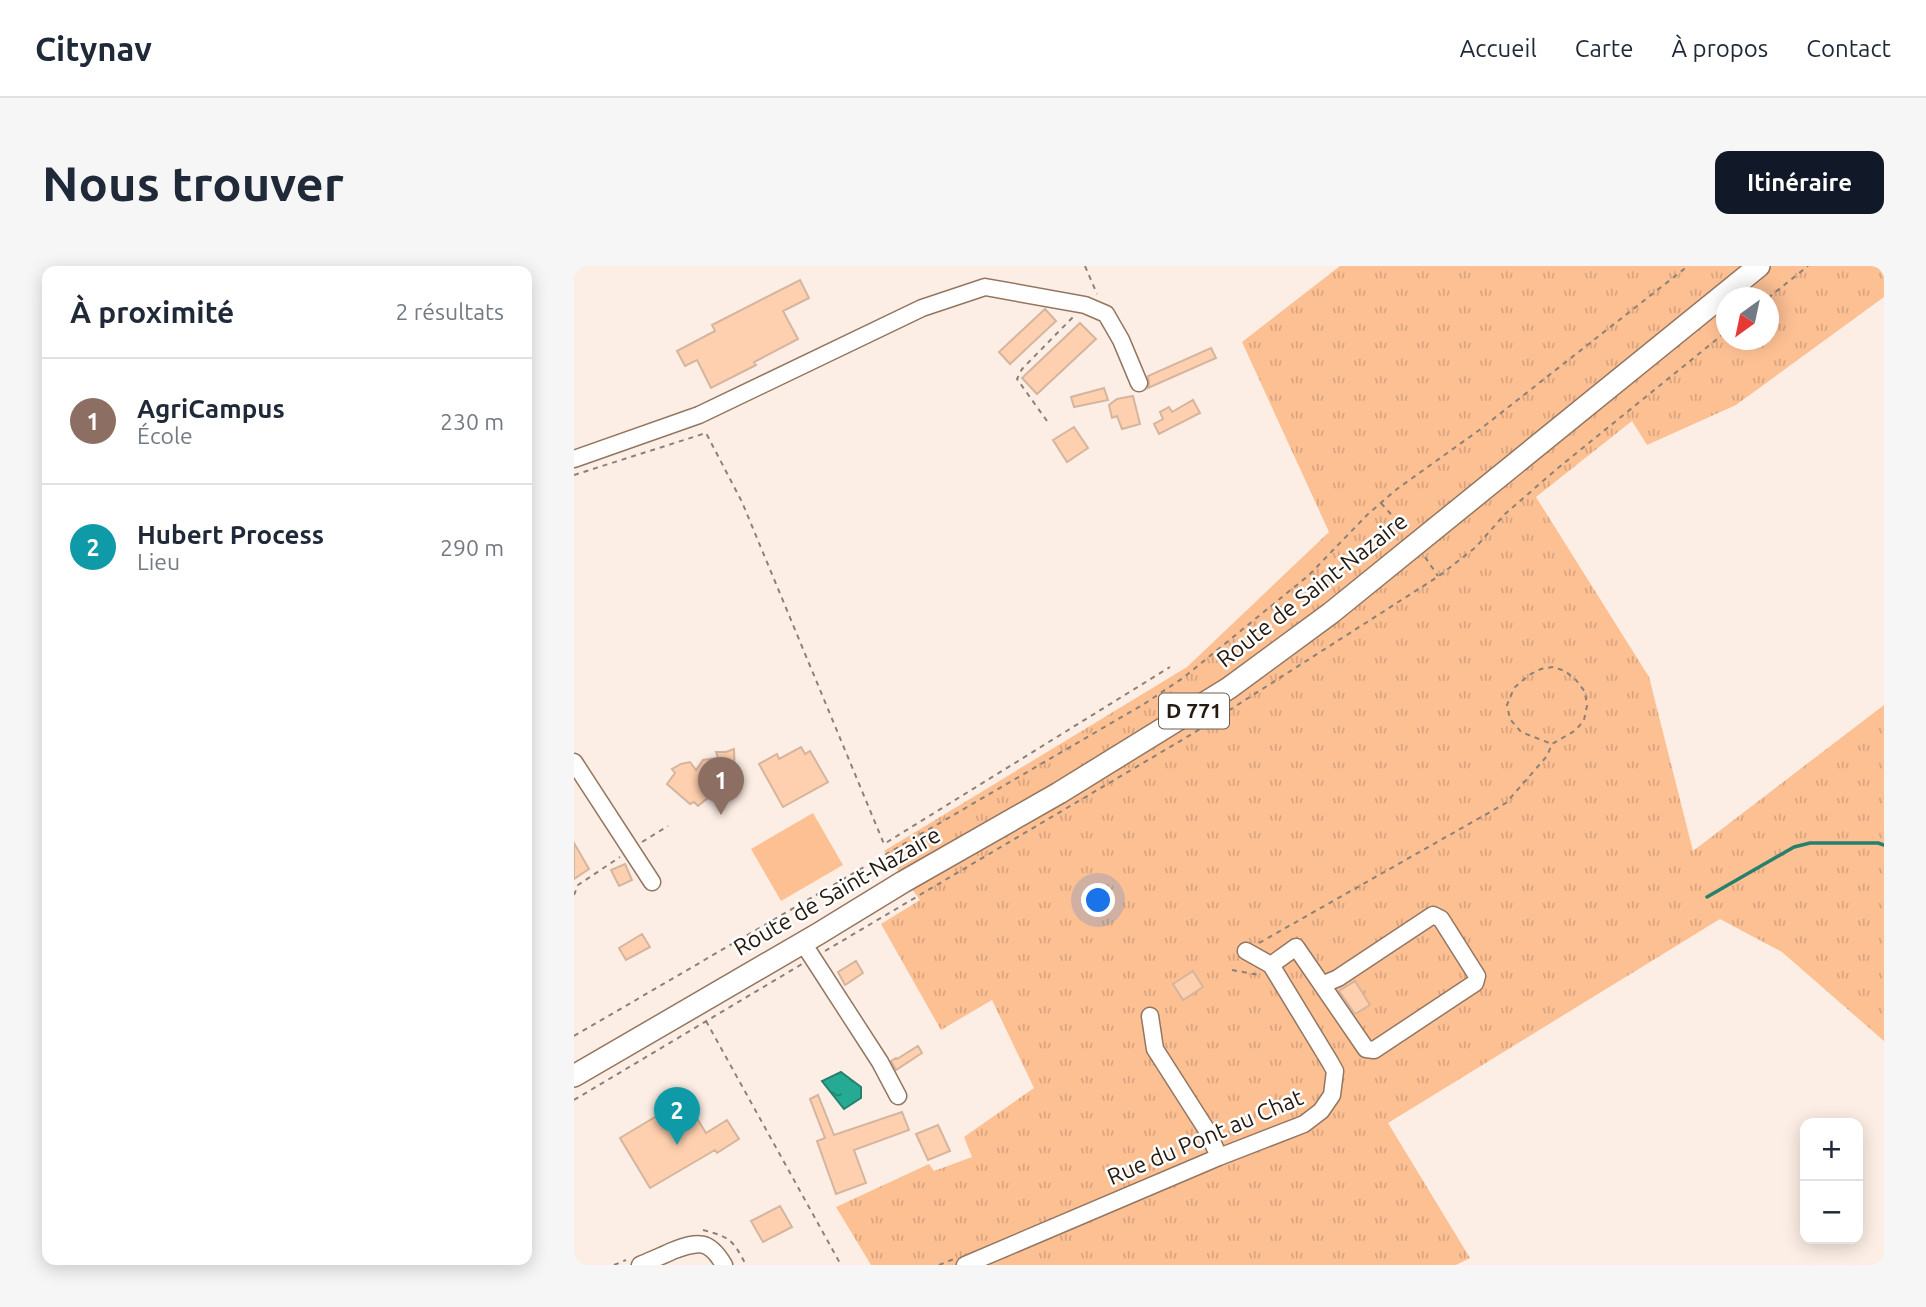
<!DOCTYPE html>
<html lang="fr">
<head>
<meta charset="utf-8">
<style>
	body { margin:0; font-family:Ubuntu,sans-serif; background:#f6f6f7; color:#1f2937 }
	.controls { position:absolute; right:21px; bottom:21px; display:grid; overflow:hidden; border-radius:14px; box-shadow:0 4px 18px #0003 }
	.controls button { width:63px; height:63px; display:grid; place-items:center; padding:0; border:0; border-bottom:2px solid #e0e1e3; background:#fff; color:#1f2937; font:35px sans-serif }
	.compass { position:absolute; left:1142px; top:21px; width:63px; height:63px; border-radius:50%; background:#fff; box-shadow:0 4px 18px #0003; rotate:213deg }
	.you { position:absolute; left:525px; top:635px; width:24px; height:24px; margin:-18px; border:5px solid #fff; border-radius:50%; background:#1a73e8; box-shadow:0 0 0 10px #1a73e833 }
	.badge { display:grid; place-items:center; width:46px; height:46px; border-radius:50%; background:#111827; color:#fff; font-size:23px; font-weight:700 }
	.pin { position:absolute; translate:-50% -58px; filter:drop-shadow(0 2px 4px #0008) }
	.pin::after { content:''; position:absolute; top:37px; width:24px; height:21px; background:inherit; clip-path:polygon(0 0,100% 0,50% 100%) }
	.list { margin:0; padding:0; list-style:none }
	h2 { display:flex; justify-content:space-between; align-items:center; height:91px; margin:0; padding:0 28px; font-size:30px }
	h2 small { font-size:23px; font-weight:400; color:#747a83 }
	.list li { display:grid; grid-template-columns:46px 1fr auto; gap:21px; align-items:center; box-sizing:border-box; height:126px; padding:0 28px; border-top:2px solid #e0e1e3 }
	.list b { display:block; font-size:26px; white-space:nowrap }
	.list p { margin:0; font-size:23px; white-space:nowrap; color:#747a83 }
	.list em { font-size:23px; font-style:normal; color:#747a83 }
	.map { position:relative; flex:none; width:1310px; height:999px; overflow:hidden; border-radius:14px }
	header { display:flex; align-items:center; gap:42px; box-sizing:border-box; height:98px; padding:0 35px; background:#fff; border-bottom:2px solid #e0e1e3 }
	header strong { font-size:33px }
	nav { display:flex; gap:38px; margin-inline-start:auto; font-size:24px }
	.intro { display:flex; align-items:center; justify-content:space-between; box-sizing:border-box; height:168px; padding:0 42px }
	h1 { margin:0; font-size:49px }
	.button { padding:18px 32px; border-radius:14px; background:#111827; color:#fff; font-size:24px; font-weight:700 }
	main { display:flex; gap:42px; padding:0 42px }
	aside { flex:1; background:#fff; border-radius:14px; box-shadow:0 4px 18px #0003 }
	.map>svg:first-child { display:block }
	.grass { fill:url(#grass-tufts); fill-rule:evenodd }
	.green { fill:#fdc093 }
	.water { fill:url(#water-ripples); stroke:#25806d; stroke-width:2 }
	.lines { fill:none; stroke-linecap:round; stroke-linejoin:round }
	.stream { stroke:#25806d; stroke-width:3.5 }
	.building { fill:#ffd0af; stroke:#d5b59e; stroke-width:2 }
	.minor-casing { stroke:#947660; stroke-width:19 }
	.major-casing { stroke:#947660; stroke-width:24 }
	.path { stroke:#8d8077; stroke-width:2; stroke-dasharray:5 5; stroke-linecap:butt }
	.minor { stroke:#fff; stroke-width:16 }
	.major { stroke:#fff; stroke-width:21 }
	.labels { text-anchor:middle; stroke-width:5; stroke-linejoin:round; paint-order:stroke }
	.shield { fill:#fff; stroke:#665f58; stroke-width:2 }
	.shield-label { font-size:21px; font-weight:bold; fill:#251a11 }
	.street-label { font-size:23px; fill:#251a11; stroke:#fff }
</style>
</head>
<body>
<header>
<strong>Citynav</strong>
<nav><a>Accueil</a><a>Carte</a><a>À propos</a><a>Contact</a></nav>
</header>
<div class="intro"><h1>Nous trouver</h1><a class="button">Itinéraire</a></div>
<main>
<aside>
<h2>À proximité<small>2 résultats</small></h2>
<ul class="list">
<li><span class="badge" style="background:#8d6e63">1</span><div><b>AgriCampus</b><p>École</p></div><em>230 m</em></li>
<li><span class="badge" style="background:#0f9aa8">2</span><div><b>Hubert Process</b><p>Lieu</p></div><em>290 m</em></li>
</ul>
</aside>
<div class="map">
<svg width="1310" height="999" viewBox="0 0 1310 999">
	<defs>
		<pattern id="grass-tufts" width="24" height="20" patternUnits="userSpaceOnUse" patternTransform="scale(1.75)"><rect width="24" height="20" fill="#fdc093"/><path d="M3 7l-1-3M5 7V3M7 7l1-3M15 17l-1-3M17 17v-4M19 17l1-3" fill="none" stroke="#d9a47e"/></pattern>
		<pattern id="water-ripples" width="26" height="14" patternUnits="userSpaceOnUse" patternTransform="scale(1.75)"><rect width="26" height="14" fill="#25ab94"/><path d="M2 4q2-2 4 0t4 0M15 11q2-2 4 0t4 0" fill="none" stroke="#208a77"/></pattern>
	</defs>
	<rect width="100%" height="100%" fill="#fceee4"/>
	<path class="grass" d="M766 0H1310V31L1162 139 1073 179 1058 155 962 231 1075 411 1119 585 1310 439V775L1208 686 1146 653 814 857 896 992 882 999H297L262 941 355 898 360 905 398 891 390 871 460 822 418 734 367 764 307 658 346 634 310 585 613 401 755 266 668 76ZM1153 32H1195V74H1153Z"/>
	<path class="green" d="M239 547 269 599 207 635 177 583Z"/>
	<path class="water" d="M267 806 287 821V832L270 843 248 815Z"/>
	<g class="lines">
		<path class="stream" d="M1133 631 1220 581 1236 577H1304L1310 579"/>
	</g>
	<path class="building" d="M226 14 235 32 209 45 224 73 180 96 182 99 137 122 123 94 111 100 103 85 141 65 138 59Z
		M471 43 482 55 436 98 425 86Z
		M506 57 522 73 463 128 448 112Z
		M637 82 642 92 574 122 575 118 574 110Z
		M530 122 534 134 500 141 497 131Z
		M559 130 566 158 548 163 543 150 538 152 535 139 543 133Z
		M619 134 626 147 585 168 580 158 589 153 586 146 595 141 598 146Z
		M500 161 514 182 493 196 479 174Z
		M227 481 231 488 236 485 254 516 209 541 185 498 203 488 205 493Z
		M160 483 161 515 159 516 161 521 158 527 154 531 142 535 135 531 124 540 120 536 116 538 93 518 101 507 98 503 107 498 116 496 122 504 129 494 144 492 142 486H152Z
		M0 577 15 603 0 613Z
		M51 598 58 614 45 620 37 604Z
		M68 668 76 681 52 694 45 682Z
		M282 695 289 707 271 719 264 706Z
		M619 705 629 721 609 734 599 718Z
		M781 715 796 739 781 748 765 725Z
		M344 780 348 787 322 804 317 795 322 792 323 793Z
		M244 829 260 869 328 846 335 864 280 884 292 917 262 928 243 875 251 872 236 833Z
		M111 833 132 867 153 854 165 873 143 887 141 884 76 922 46 872Z
		M364 859 376 885 354 894 342 868Z
		M206 940 218 961 189 976 177 955Z"/>
	<g class="lines">
		<defs>
			<path id="minor" d="M0 193 125 149 348 42 411 21 511 39 532 48 547 74 565 117
				M0 496 78 616
				M229 677 306 796 324 830
				M697 699 722 681 792 783 800 784 901 717 903 710 867 653 859 649 764 712 748 719
				M576 750 581 783 634 866 645 891
				M66 999C77 994 88 990 98 985 124 975 135 973 150 999
				M391 999 645 891 730 858 747 845 758 829 761 805 756 796 697 699 672 685"/>
			<path id="major" d="M0 810 244 668 329 616 485 527 655 422 757 347 1185 0"/>
		</defs>
		<use href="#minor" class="minor-casing"/>
		<use href="#major" class="major-casing"/>
		<path class="path" d="M511 0 523 28
			M1194 32 1234 0
			M473 155 443 113 448 103 499 51
			M0 209 132 167 168 236 310 578 596 401
			M807 237 822 254
			M851 291 864 310
			M68 576 94 560
			M0 629 4 619 46 591
			M685 677 932 537 973 490 978 478 1002 464 1010 454 1013 440 1011 426 1002 414 991 405 979 401 967 403 955 409 940 422 933 439 936 453 947 466 978 478
			M251 685 618 468 865 310 902 281 931 248 984 202 1153 65
			M658 704 685 709
			M132 755 267 999
			M0 770 570 438 609 412 735 309 794 248 823 223 904 165 1114 0
			M0 834 228 698
			M129 964C156 971 159 974 172 999
			M40 999 52 994
			M365 999 380 993"/>
		<use href="#minor" class="minor"/>
		<use href="#major" class="major"/>
	</g>
	<g class="labels">
		<rect class="shield" x="585" y="427.5" width="70" height="35" rx="5"/>
		<g class="shield-label">
			<text x="620" y="452">D 771</text>
		</g>
		<g class="street-label">
			<text transform="translate(738 324) rotate(-38)" y="8">Route de Saint-Nazaire</text>
			<text transform="translate(263 625) rotate(-30)" y="8">Route de Saint-Nazaire</text>
			<text transform="translate(631 871) rotate(-23)" y="8">Rue du Pont au Chat</text>
		</g>
	</g>
</svg>
<div class="controls">
<button>+</button>
<button>−</button>
</div>
<svg class="compass" viewBox="-18 -18 36 36"><path d="M0-13l5 13h-10z" fill="#e53935"/><path d="M0 13l5-13h-10z" fill="#747a83"/></svg>
<div class="you"></div>
<div class="pin badge" style="left:147px;top:549px;background:#8d6e63">1</div>
<div class="pin badge" style="left:103px;top:879px;background:#0f9aa8">2</div>
</div>
</main>
</body>
</html>
